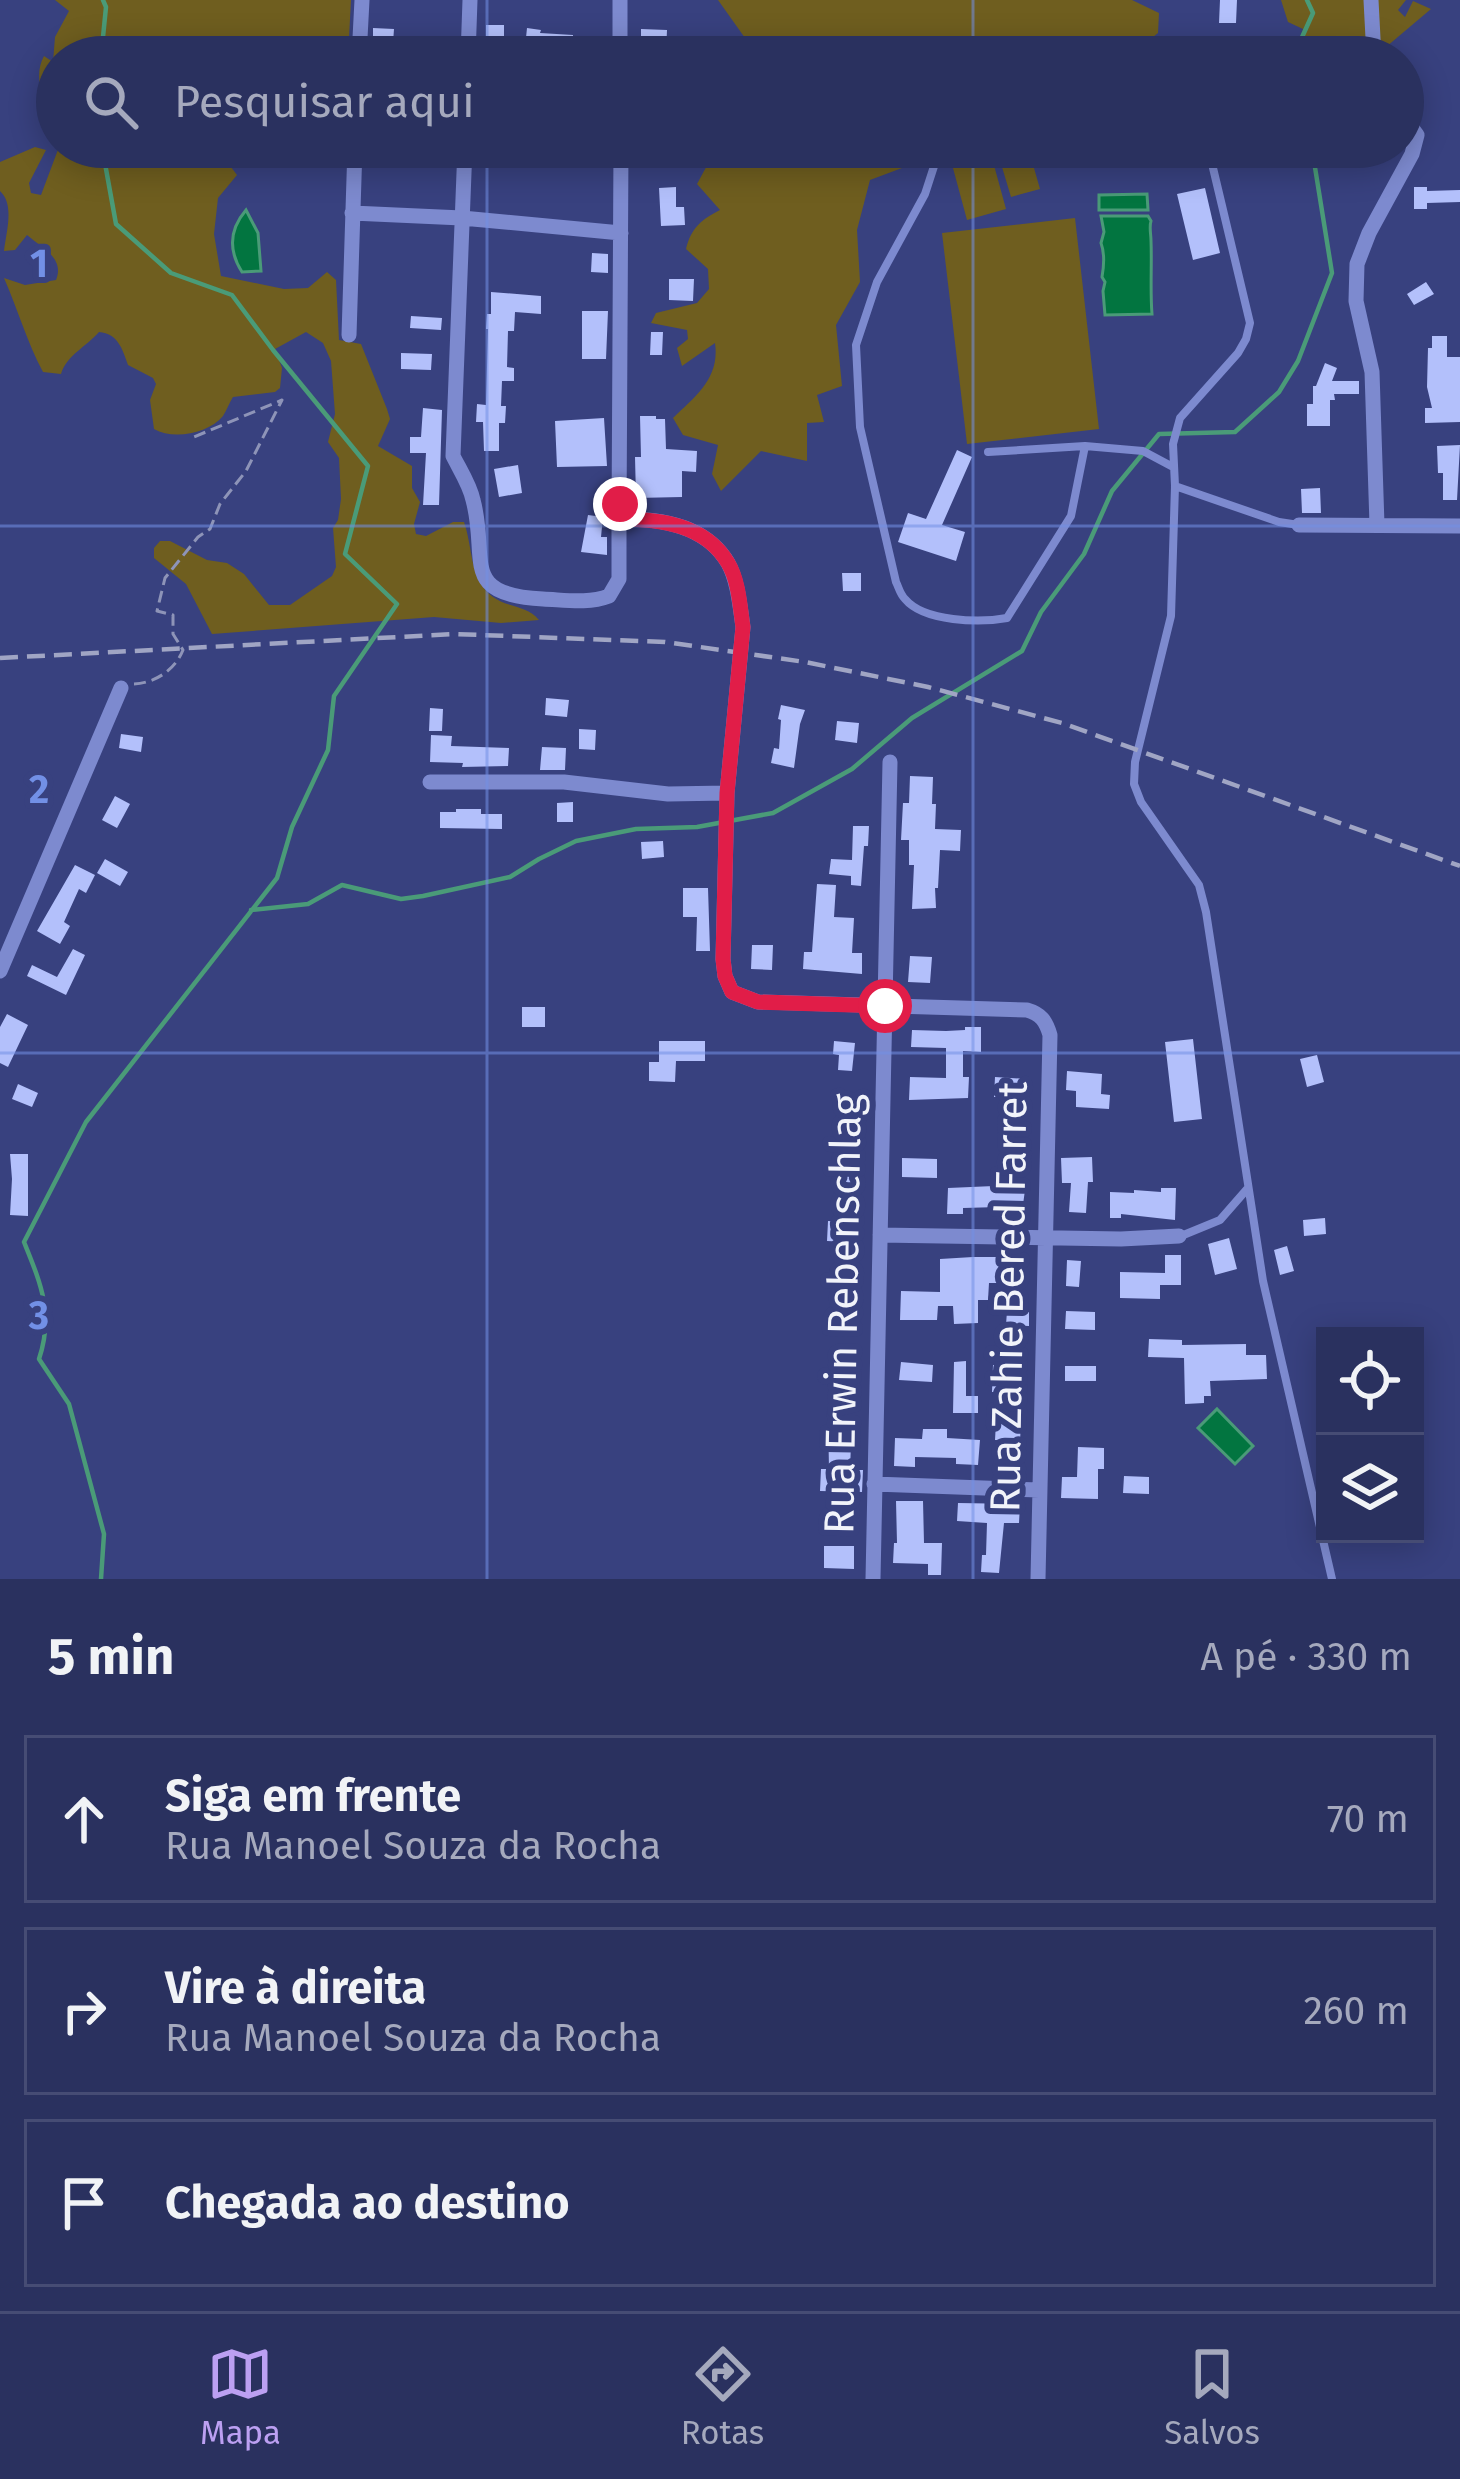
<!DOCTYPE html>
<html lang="pt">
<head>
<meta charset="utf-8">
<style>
	body { margin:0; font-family:"Fira Sans",sans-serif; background:#363d68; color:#f1f3f6 }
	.controls { position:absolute; right:36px; bottom:36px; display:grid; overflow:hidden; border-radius:0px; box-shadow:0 6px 30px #0003 }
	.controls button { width:108px; height:108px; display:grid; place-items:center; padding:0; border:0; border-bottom:3px solid #464c74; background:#2a315f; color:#f1f3f6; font:60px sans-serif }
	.stop { position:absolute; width:36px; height:36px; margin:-27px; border:9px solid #e11d48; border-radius:50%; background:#fff }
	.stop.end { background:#e11d48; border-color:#fff; box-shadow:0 3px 12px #0008 }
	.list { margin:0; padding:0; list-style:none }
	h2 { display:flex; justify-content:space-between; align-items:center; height:156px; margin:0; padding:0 48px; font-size:51px }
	h2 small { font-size:39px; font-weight:400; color:#a5a9bd }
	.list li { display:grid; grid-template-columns:78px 1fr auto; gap:36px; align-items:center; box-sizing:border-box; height:168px; margin:0 24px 24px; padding:0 24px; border:3px solid #464c74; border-radius:0px }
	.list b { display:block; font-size:45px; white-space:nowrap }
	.list p { margin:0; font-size:39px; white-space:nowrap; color:#a5a9bd }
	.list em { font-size:39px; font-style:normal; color:#a5a9bd }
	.icon { flex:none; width:66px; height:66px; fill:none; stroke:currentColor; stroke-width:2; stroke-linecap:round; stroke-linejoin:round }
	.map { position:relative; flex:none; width:1460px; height:1579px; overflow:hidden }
	.search { position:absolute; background:#2a315f; box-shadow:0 6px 30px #0003; left:36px; right:36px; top:36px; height:132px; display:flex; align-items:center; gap:30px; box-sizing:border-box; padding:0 42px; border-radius:66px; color:#a5a9bd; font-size:45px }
	.sheet { height:732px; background:#2a315f }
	nav { display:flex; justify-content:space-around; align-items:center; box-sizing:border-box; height:168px; border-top:3px solid #464c74; background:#2a315f; font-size:33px; color:#a5a9bd }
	nav a { display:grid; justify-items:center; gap:6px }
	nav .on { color:#bca0f2 }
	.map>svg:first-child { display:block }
	.green { fill:#6f5e1f }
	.water { fill:#027540; stroke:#4a9b78; stroke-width:3 }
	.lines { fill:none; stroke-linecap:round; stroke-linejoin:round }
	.stream { stroke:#4a9b78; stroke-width:4.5 }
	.building { fill:#b3c0fb }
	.path { stroke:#8e94b8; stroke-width:3; stroke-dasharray:12 6; stroke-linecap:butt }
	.lane { stroke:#7d8acf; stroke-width:8 }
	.street { stroke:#7d8acf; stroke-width:15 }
	.rail { stroke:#a0a5c4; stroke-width:4.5; stroke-dasharray:18 9; stroke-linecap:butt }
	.route { stroke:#e11d48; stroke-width:15 }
	.grid { fill:none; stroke:#7290e6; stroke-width:3; stroke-opacity:0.55 }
	.labels { text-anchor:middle; stroke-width:12; stroke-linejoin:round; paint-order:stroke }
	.street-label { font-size:42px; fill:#f1f3fa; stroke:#38417f }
	.grid-label { font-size:39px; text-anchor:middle; font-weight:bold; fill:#7290e6; stroke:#38417f; stroke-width:12; stroke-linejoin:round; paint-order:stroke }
</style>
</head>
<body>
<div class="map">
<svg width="1460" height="1579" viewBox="0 0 1460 1579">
	<rect width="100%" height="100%" fill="#38417f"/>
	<path class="green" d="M55 0H351L348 57H57V132C47 111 31 79 44 56L53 62 55 37 69 11Z
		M718 0H1132L1159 13 1158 33 1128 57H749L750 45Z
		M1281 0H1406L1398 10 1405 17 1413 1 1431 9 1386 47 1383 57H1368L1366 51 1329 49 1320 57H1299L1303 29 1288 22Z
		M35 147 46 150 29 183 31 193 41 195 59 147H198L200 159 208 166 231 167 237 175 218 198 214 234 221 276 284 289 308 288 327 272 336 280 339 340 361 344 387 409 390 419 378 446 412 466V488L420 502 414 524 416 534 426 536 453 522H464C473 547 469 579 493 597 508 608 527 605 539 620L501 623 434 617 212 634 186 584 154 558V548L160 541H170L207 560 227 563 244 574 269 605H290L332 576 336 567 333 528 338 520 341 499 339 458 328 442 335 414 331 361 323 343 306 332 275 349 282 368 280 388 275 392 233 397C229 403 227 410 223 416 208 434 173 440 154 429L150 400 156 384 153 378 128 365C122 348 118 334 99 332 86 347 67 355 61 374L43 372C27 342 18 310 4 278L25 285 56 280C65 258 42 248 27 235L15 250 4 251C6 232 15 205 0 191V162Z
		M717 147H958L870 180 857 230 860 282 836 325 842 386 817 395 824 422 807 423V461L761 451 721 491 712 474 718 445 683 435 673 418C696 396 720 378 715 343L682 366 677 348 688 339 687 330 651 323 656 313 697 303 709 289 708 269 686 249C691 228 702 219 720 210L697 184Z
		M989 147 1006 209 967 220 950 157Z
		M996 147H1028L1040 189 1011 197Z
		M1075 218 1099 429 967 444 942 233Z"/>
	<path class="water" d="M1147 194 1148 210H1099V195Z
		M246 210 258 233 261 271 242 272C228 250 229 230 246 210Z
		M1101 216H1148L1151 221C1149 227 1151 234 1151 241 1152 265 1150 290 1152 314L1105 315 1103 291 1105 282 1102 277C1104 266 1105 254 1101 243L1104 232Z
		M1217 1409 1253 1446 1235 1464 1198 1428Z"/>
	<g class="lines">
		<path class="stream" d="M101 57 106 7 103 0
			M1293 57 1313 13 1307 0
			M251 910 308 904 342 885 401 899 423 896 510 877 539 859 576 841 636 829 697 827 773 813 852 769 912 718 1022 651 1041 612 1084 554 1112 491 1159 434 1235 432 1279 392 1298 361 1332 273 1313 155 1308 147
			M101 1579 104 1534 69 1404 39 1359C54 1314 41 1284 24 1242L86 1122 277 878 292 827 328 750 334 696 397 604 345 554 368 466 273 350 232 295 171 273 116 224 102 147"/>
	</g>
	<path class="building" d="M1220 0H1237L1236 23H1219Z
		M486 25H504V57H486Z
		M373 28 394 29 393 43 373 42Z
		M527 28 541 30 540 33 573 35V51H545L544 57H524Z
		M641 29 667 30 666 55H641Z
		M417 147H437L438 167 418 168Z
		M1081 147H1153L1129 162 1081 153Z
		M676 187V207H684L685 225 661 226 659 188Z
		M1414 187H1427V191L1460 190V202L1427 203V209H1414Z
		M1205 188 1220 253 1193 260 1177 194Z
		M592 253 608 254V273L591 272Z
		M669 279H694L693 301 669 300Z
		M1426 282 1434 294 1414 305 1407 294Z
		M491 292 541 296V314L515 312 514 331H508L507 367 514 368V381H502L501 406H506L505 423H499V451H484L483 422H476L477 404 486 405 488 329H486L487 314H491Z
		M582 311H608L606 359H582Z
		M411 316 442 318 441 330 410 328Z
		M651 332H663L662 355H650Z
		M1432 336H1447V357H1460V422L1425 423V408H1432L1427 387 1428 348H1432Z
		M401 353 432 354 431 370 401 369Z
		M1325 363 1337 368 1332 381H1359V394H1334L1335 400H1330V426H1307V404H1313V386H1316Z
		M423 408 442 410 439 505H423L426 453H410V437H421Z
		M640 416H656V419H665L666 449 697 451 696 472 682 471V497L636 498 635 457H641Z
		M604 418 607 466 557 467 555 421Z
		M1460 445 1457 500H1443V473H1438L1437 446Z
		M957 450 972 457 942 525 965 532 956 561 898 542 908 513 926 519Z
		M518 465 522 493 499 497 494 469Z
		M1320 488 1321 513H1302L1301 489Z
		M588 515 603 517 601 537H607V555L581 552Z
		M842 573H861V591H843Z
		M546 698 569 700 567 717 545 715Z
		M781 705 805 710 800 724 794 768 771 763 774 748 779 749 781 720 778 719Z
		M430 708 443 709 442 731H429Z
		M837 721 859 723 857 743 835 740Z
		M579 729 596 730 595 750 579 749Z
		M121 734 143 737 141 752 119 748Z
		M431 735 452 736 451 746 509 748 508 766 462 767 463 763 430 762Z
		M542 747 566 748 565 770H540Z
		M910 776 933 777 932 804H936L935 829 961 830 960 851 940 850 938 888H935L936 908 912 909 914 865H909V840H901L903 803H909Z
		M115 796 130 804 117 828 102 820Z
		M573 802V822H557V803Z
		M456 809H481V814H502V829L440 828V812H456Z
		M853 826H869L868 846H864L861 886 851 885V876L829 874 831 859 852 860Z
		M663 841 664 857 642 859 641 842Z
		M105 859 128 872 120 886 97 873Z
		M75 865 95 875 86 893 79 889 64 922 70 926 60 944 37 931Z
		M817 884 836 885 834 917 854 918 852 953H862V974L803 969 804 952H812Z
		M683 888H708L710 951H696L697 917H683Z
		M752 945H773L772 970 751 969Z
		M73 949 85 955 66 995 27 976 32 965 57 977Z
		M910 956 932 957 930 983 908 982Z
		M522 1007H545V1027H522Z
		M7 1014 28 1025 8 1067 0 1063V1027Z
		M965 1027H981V1052L963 1051V1077H969L968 1098 909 1100 910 1077 946 1078V1048L911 1047 912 1030 946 1031 965 1030Z
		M1193 1039 1202 1119 1174 1122 1165 1042Z
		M659 1041H705V1061H676L675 1082 649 1081V1062H659Z
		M834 1041 855 1043 852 1071 838 1070 839 1055 833 1054Z
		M1317 1055 1324 1082 1307 1087 1300 1059Z
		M1067 1071 1102 1074 1101 1094 1110 1095 1109 1109 1076 1107V1091L1066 1090Z
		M995 1077 1026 1079 1025 1098H1021V1133L1006 1134V1097H994Z
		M18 1084 38 1093 32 1107 12 1099Z
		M838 1126 865 1127 864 1144H858L856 1192H836L840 1144 837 1143Z
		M10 1154H28V1216L10 1215 12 1179Z
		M1092 1157 1093 1182H1088L1086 1213 1069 1212 1071 1183H1062L1061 1158Z
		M902 1158 937 1159V1178L902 1177Z
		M995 1168H1015L1014 1189 1025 1190 1022 1212 999 1210V1207L963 1208V1214H947L948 1188 994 1186Z
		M1161 1188H1176L1175 1220 1121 1214V1218H1110V1192L1134 1193V1190L1161 1192Z
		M1325 1218 1326 1234 1304 1236 1303 1220Z
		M828 1221 849 1222V1242L827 1241Z
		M1229 1238 1237 1269 1215 1275 1208 1244Z
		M1287 1246 1294 1271 1280 1275 1274 1250Z
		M1165 1255H1181V1285H1160V1299L1120 1298V1272L1165 1273Z
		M973 1257H1026V1283H989L988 1300H978V1323L954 1324 953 1306H938L937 1320H900L901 1291 940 1292V1259Z
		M1067 1260 1081 1261 1079 1287 1066 1286Z
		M860 1287 861 1307H846V1300H835V1288Z
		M1007 1311 1029 1312V1326L1006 1325Z
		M1066 1311 1095 1312V1330L1065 1329Z
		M1149 1339 1182 1340V1345L1246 1344V1355H1266L1267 1379 1210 1381 1211 1396H1204V1403L1185 1404 1184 1358 1148 1357Z
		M966 1361V1396H978V1413H953L954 1362Z
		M901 1362 933 1365 932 1382 899 1380Z
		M993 1365 1014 1366 1013 1393 992 1392Z
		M1065 1366H1096V1381H1065Z
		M835 1370 859 1371 858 1387 834 1386Z
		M828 1418H852L850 1470H863L862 1492 820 1491 821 1469H829Z
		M996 1422 1021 1423 1020 1441 995 1440Z
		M923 1429H947V1438L980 1440 978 1465 956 1464V1458L915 1457V1467L894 1466 895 1438 922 1439Z
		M1078 1447 1104 1448V1469H1098V1499L1061 1498 1062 1477H1077Z
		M1124 1476 1149 1477V1494L1123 1493Z
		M896 1501H923L924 1543H942L941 1575H928V1564L893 1563 894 1543H897Z
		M958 1503 1020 1504 1019 1523H1004L999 1573 981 1572 982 1555H986L987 1523 957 1521Z
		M824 1546H854V1569L824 1568Z"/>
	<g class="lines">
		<path class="path" d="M134 684C155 683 175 670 183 650L173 634V615L157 611 165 578 198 537 210 529 220 504 246 471 282 400 194 437"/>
		<path class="lane" d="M955 147 938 154 925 194 877 282 856 345 860 427 896 582C899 588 900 594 905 599 924 622 980 623 1007 618L1071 516 1085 446 1143 451 1173 467
			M1208 147 1250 323 1246 339 1238 353 1180 418 1173 444 1175 486 1171 616 1135 762 1134 784 1141 802 1199 885 1206 912 1263 1281 1332 1579
			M988 452 1085 446
			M1175 486 1279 522 1299 525
			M1181 1236 1220 1220 1248 1188"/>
		<path class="street" d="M620 0V57
			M1371 0 1374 57
			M359 57 362 0
			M468 57 470 0
			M465 147 453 456C460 470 470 485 473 500 489 559 458 595 543 599 566 600 588 604 609 596L619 579V519
			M621 147 619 519C658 518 706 525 728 563 738 581 740 607 743 627L727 793 723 959 725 976 732 992 758 1002 1027 1010C1041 1014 1046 1021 1050 1035L1038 1579
			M352 213 462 218 621 233
			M349 335 355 147
			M1299 525 1460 526
			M1377 525 1372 372 1356 301 1357 264 1369 233 1412 154 1417 135 1403 116
			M430 782H564L668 794 727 793
			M0 971 121 688
			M880 1235 1121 1239 1179 1236
			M874 1484 1039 1490
			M873 1579 890 762"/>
		<path class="rail" d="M0 658 455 634 665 642 805 662 928 687 1062 723 1460 866"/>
	</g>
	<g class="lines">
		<path class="route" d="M620 504 619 519C659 519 705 524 728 563 739 581 740 607 743 627L727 793 723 959 725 976 732 992 758 1002 885 1006"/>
	</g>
	<path class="grid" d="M487 0V57M973 0V57M487 147V1579M973 147V1579M0 526H1460M0 1053H1460"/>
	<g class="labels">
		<g class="street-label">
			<text transform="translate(1008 1297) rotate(-89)" y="15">Rua Zahie Bered Farret</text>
			<text transform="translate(842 1314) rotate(-89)" y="15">Rua Erwin Rebenschlag</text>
		</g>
	</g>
	<g class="grid-label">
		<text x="39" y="277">1</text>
		<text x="39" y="803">2</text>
		<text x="39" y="1329">3</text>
	</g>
</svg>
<div class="controls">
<button><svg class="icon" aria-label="locate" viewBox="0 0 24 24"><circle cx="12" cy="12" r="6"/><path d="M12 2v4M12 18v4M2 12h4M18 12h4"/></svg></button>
<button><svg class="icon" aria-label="layers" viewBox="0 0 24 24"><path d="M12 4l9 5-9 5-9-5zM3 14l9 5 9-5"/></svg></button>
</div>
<div class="stop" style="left:885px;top:1006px"></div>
<div class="stop end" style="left:620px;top:504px"></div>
<div class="search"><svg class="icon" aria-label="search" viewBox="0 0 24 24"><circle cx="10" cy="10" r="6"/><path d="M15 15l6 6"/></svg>Pesquisar aqui</div>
</div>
<section class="sheet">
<h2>5 min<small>A pé · 330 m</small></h2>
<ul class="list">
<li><svg class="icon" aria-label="ahead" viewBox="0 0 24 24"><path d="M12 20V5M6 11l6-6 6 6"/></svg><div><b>Siga em frente</b><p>Rua Manoel Souza da Rocha</p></div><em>70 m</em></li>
<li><svg class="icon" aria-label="right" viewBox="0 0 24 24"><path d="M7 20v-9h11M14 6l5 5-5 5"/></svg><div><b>Vire à direita</b><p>Rua Manoel Souza da Rocha</p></div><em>260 m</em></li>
<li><svg class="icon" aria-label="arrive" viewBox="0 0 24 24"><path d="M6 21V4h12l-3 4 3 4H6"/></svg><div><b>Chegada ao destino</b></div></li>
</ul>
</section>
<nav>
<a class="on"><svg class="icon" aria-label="map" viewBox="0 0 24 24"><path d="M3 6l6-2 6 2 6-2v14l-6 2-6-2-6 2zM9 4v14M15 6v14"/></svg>Mapa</a>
<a><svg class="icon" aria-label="directions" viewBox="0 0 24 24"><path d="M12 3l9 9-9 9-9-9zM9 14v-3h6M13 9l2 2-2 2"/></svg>Rotas</a>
<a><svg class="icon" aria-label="saved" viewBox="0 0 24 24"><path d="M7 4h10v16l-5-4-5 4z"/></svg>Salvos</a>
</nav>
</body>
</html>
